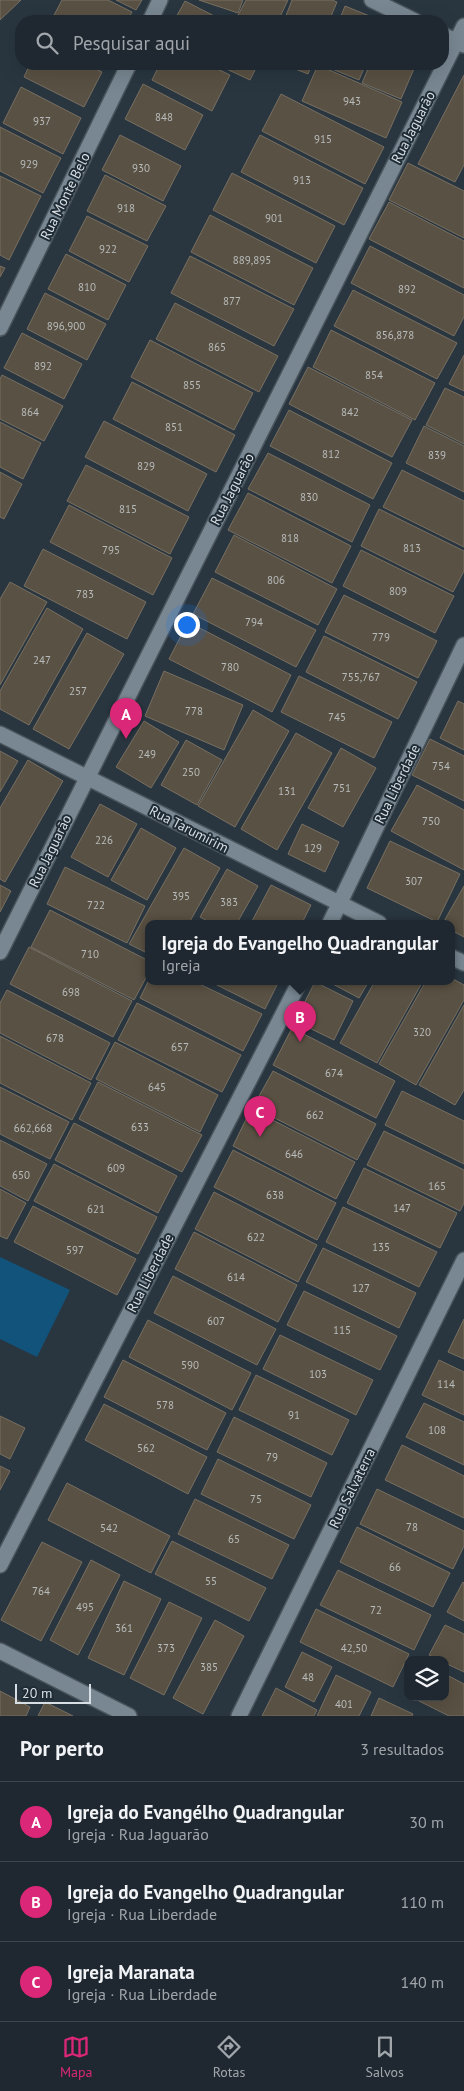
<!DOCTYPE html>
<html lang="pt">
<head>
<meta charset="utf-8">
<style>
	body { margin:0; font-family:"PT Sans",sans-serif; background:#273038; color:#f1f3f6 }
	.controls { position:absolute; right:15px; bottom:15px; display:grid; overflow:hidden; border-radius:10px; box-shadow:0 5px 20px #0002 }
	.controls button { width:45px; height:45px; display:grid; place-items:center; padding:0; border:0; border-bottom:1px solid #3c444c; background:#1f2830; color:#f1f3f6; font:25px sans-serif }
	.scale { position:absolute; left:15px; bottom:12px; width:76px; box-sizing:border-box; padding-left:5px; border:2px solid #d7dfe5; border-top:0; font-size:14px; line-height:18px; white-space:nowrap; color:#d7dfe5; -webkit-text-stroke:4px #202c35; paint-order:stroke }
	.you { position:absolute; left:186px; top:624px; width:18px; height:18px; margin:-12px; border:4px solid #fff; border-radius:50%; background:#1a73e8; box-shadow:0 0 0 8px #1a73e833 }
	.badge { display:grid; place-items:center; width:32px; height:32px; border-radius:50%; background:#db2777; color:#fff; font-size:16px; font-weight:700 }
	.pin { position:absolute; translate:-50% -41px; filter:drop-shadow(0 1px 2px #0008) }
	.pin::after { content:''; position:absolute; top:26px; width:18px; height:15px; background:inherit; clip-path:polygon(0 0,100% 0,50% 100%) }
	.popup { position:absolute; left:145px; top:920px; width:310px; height:65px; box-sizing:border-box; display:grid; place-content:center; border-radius:10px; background:#1f2830; filter:drop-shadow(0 1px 4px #0005); font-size:16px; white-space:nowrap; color:#a1a6ab }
	.popup b { font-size:19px; color:#f1f3f6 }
	.popup::after { content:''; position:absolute; left:50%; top:100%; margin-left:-10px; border:10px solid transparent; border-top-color:#1f2830 }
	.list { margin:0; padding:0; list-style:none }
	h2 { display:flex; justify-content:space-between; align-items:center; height:65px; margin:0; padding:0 20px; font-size:21px }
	h2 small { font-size:16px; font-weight:400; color:#a1a6ab }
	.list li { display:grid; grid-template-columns:32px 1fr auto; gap:15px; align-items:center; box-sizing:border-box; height:80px; padding:0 20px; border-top:1px solid #3c444c }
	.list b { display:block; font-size:19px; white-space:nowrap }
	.list p { margin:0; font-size:16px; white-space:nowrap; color:#a1a6ab }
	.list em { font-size:16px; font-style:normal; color:#a1a6ab }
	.icon { flex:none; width:28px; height:28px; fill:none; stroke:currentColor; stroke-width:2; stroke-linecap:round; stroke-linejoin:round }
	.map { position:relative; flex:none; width:464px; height:1716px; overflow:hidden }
	.search { position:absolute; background:#1f2830; box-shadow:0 5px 20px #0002; left:15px; right:15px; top:15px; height:55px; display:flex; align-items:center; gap:12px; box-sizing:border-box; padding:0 18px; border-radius:20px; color:#a1a6ab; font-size:19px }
	.sheet { height:305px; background:#1f2830 }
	nav { display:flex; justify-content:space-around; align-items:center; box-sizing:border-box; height:70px; border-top:1px solid #3c444c; background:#1f2830; font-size:14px; color:#a1a6ab }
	nav a { display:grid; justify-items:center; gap:2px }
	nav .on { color:#db2777 }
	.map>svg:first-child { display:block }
	.green { fill:#12537c }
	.building { fill:#595143; stroke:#786f61 }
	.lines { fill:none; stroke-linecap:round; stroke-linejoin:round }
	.street-casing { stroke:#49535b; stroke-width:18 }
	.secondary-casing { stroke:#49535b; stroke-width:18 }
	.street { stroke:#788792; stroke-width:15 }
	.secondary { stroke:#788792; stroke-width:15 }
	.labels { text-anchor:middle; stroke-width:4; stroke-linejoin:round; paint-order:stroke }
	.number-label { font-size:11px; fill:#b8bcbc }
	.street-label { font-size:14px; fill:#d7dfe5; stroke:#202c35 }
</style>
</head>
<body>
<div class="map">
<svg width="464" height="1716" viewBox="0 0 464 1716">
	<rect width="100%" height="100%" fill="#293640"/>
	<path class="green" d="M0 1257 70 1290 37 1357 0 1339Z"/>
	<path class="building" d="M0 0H21L0 20Z
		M62 0H108L132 12 127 21H62L53 17Z
		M116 0H142L136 10Z
		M199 0H243L238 13Z
		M246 0H288L278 21H235Z
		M292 0H332L337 2 329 21H284Z
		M185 1 224 21H174Z
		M345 6 382 21H339Z
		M30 64H86L102 72 84 107 24 77Z
		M160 64H207L230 75 212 111 152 80Z
		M216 64H258L250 80Z
		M283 64H312L308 74Z
		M320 64H366L359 80Z
		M370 64H416L401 99 362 83Z
		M318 65 402 102 386 138 302 101Z
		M464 75V165L455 182 418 164Z
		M143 84 203 115 185 150 125 119Z
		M21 87 81 118 63 154 3 123Z
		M281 94 384 147 365 184 262 131Z
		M0 127 61 158 43 193 0 171Z
		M120 135 181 166 163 201 102 170Z
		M260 135 363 188 344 225 241 172Z
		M408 163 464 191V238L389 200Z
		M232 173 335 226 316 263 213 210Z
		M105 175 166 206 147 241 87 211Z
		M0 176 41 196 9 260 0 255Z
		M389 202 464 241V288L369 239Z
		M210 215 313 268 294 305 191 252Z
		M87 216 148 246 129 282 69 251Z
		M370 246 464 295V317L454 336 351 283Z
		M66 254 126 285 108 320 48 289Z
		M190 256 294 309 274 346 171 293Z
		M0 266 5 268 0 277Z
		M353 290 457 343 437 379 334 326Z
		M45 293 106 324 87 360 27 329Z
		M175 303 278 356 259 392 156 339Z
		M331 330 435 383 415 420 313 367Z
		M22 333 82 364 64 399 4 368Z
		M150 340 253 393 234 430 131 377Z
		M464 355V391L449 384Z
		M308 367 412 420 392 457 289 404Z
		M2 375 63 406 44 441 0 419V379Z
		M132 382 235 435 216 472 113 419Z
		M445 388 464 397V444L426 425Z
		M289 410 392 463 373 499 270 446Z
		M104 421 207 474 188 511 85 457Z
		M0 422 41 443 23 479 0 467Z
		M424 426 464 446V492L406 463Z
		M268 453 370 505 352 542 248 489Z
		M86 465 189 517 170 554 67 501Z
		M402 470 464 501V547L383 507Z
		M0 472 22 484 4 519 0 517Z
		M248 493 351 546 332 583 228 530Z
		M69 505 172 558 153 595 50 542Z
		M379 509 464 551V571L453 592 361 546Z
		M234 535 337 589 318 625 215 572Z
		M43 549 146 602 127 639 24 586Z
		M361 550 454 596 435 633 343 586Z
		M212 578 316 630 296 667 193 614Z
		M10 582 47 602 0 685V599Z
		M344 595 437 641 418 678 325 632Z
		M47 608 83 629 29 725 0 709V691Z
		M188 622 291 675 272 712 169 659Z
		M87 633 124 654 69 749 33 729Z
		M324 636 417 682 398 719 306 672Z
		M164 671 243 705 224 750 145 716Z
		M299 676 392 722 374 758 281 712Z
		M458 701 464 704V750L440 738Z
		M253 710 289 731 235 827 198 806Z
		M144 721 179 742 151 788 116 767Z
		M296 733 332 753 277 850 241 829Z
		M430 739 464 756V801L412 775Z
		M186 740 222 760 197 805 161 785Z
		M341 748 376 768 343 827 308 808Z
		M0 751 18 761 0 792Z
		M28 760 63 781 5 882 0 879V808Z
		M417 785 464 810V870L391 831Z
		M100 804 137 824 108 877 71 857Z
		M302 824 339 842 325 872 288 854Z
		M141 828 176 848 147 900 111 880Z
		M390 841 460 874 437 922 367 888Z
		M184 848 220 868 189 923H149V954L129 944Z
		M65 867 145 906 127 943 47 904Z
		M227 869 258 886 237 923H211L200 917Z
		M0 885 11 891 0 912Z
		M271 885 311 905 302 923H251Z
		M464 886V937L451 930V923H443Z
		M50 910 149 961V972L134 1000 31 947Z
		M29 947 132 1001 113 1037 10 984Z
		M451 978 464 985V1000L416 1085 379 1064 426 981H451Z
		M149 980 193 981 262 1014 243 1051 140 998Z
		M209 981H279L265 1009Z
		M327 981H369L359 998Z
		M375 981H423L377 1063 340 1043Z
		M315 982 353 1001 334 1040 295 1021Z
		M7 990 110 1043 91 1080 0 1033V1003Z
		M137 1003 241 1055 222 1092 118 1040Z
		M464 1005V1090L455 1105 419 1085Z
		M292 1028 395 1081 376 1118 273 1065Z
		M0 1036 91 1083 72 1120 0 1083Z
		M115 1042 218 1095 200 1132 96 1079Z
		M273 1071 376 1124 357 1160 253 1107Z
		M98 1082 202 1135 182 1172 79 1119Z
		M0 1087 69 1122 50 1159 0 1134Z
		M402 1091 464 1121V1164L385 1125Z
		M251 1109 355 1162 336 1199 233 1146Z
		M74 1123 177 1176 158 1213 55 1160Z
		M384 1131 464 1170V1203L460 1211 367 1165Z
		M0 1140 47 1164 28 1201 0 1186Z
		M233 1150 336 1203 317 1240 214 1187Z
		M54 1164 157 1217 138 1254 34 1201Z
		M364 1168 457 1213 440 1248 347 1203Z
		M0 1189 26 1203 7 1239 0 1236Z
		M214 1192 317 1245 298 1282 195 1229Z
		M33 1206 136 1259 117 1295 14 1242Z
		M343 1207 437 1252 419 1287 326 1242Z
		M194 1232 297 1285 278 1322 175 1269Z
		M323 1248 416 1293 399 1328 306 1282Z
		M173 1276 276 1329 257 1365 154 1313Z
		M304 1291 397 1336 380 1370 287 1325Z
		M464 1319V1359L448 1352Z
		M148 1320 251 1373 232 1410 129 1357Z
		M280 1335 373 1380 356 1415 263 1369Z
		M123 1360 226 1413 207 1450 104 1397Z
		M439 1360 464 1372V1415L422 1395Z
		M256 1375 349 1420 332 1455 239 1410Z
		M424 1403 464 1422V1465L406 1437Z
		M104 1404 207 1457 188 1494 85 1440Z
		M0 1416 25 1428 10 1459 0 1454Z
		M234 1417 327 1463 311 1497 217 1452Z
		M402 1445 464 1476V1518L385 1480Z
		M218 1459 311 1505 294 1539 201 1494Z
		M0 1466 10 1471 0 1490Z
		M67 1483 170 1536 151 1573 48 1520Z
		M377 1489 464 1531V1546L453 1569 360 1524Z
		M195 1499 289 1545 272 1579 178 1534Z
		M357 1527 450 1573 433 1607 340 1562Z
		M172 1541 266 1588 249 1621 155 1574Z
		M42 1542 82 1562 41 1641 1 1620Z
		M91 1560 120 1575 78 1655 50 1640Z
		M338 1570 431 1615 414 1650 320 1605Z
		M124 1581 161 1599 124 1675 88 1658Z
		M463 1582 464 1583V1621L447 1612Z
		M169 1602 202 1618 164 1695 130 1678Z
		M316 1609 409 1654 393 1687 300 1642Z
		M215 1620 244 1636 203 1714 173 1698Z
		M445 1625 464 1634V1672L445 1663V1660H439L429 1655Z
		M302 1652 332 1667 314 1702 285 1687Z
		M445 1674 464 1684V1716H449L411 1697H445Z
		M336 1675 371 1692 359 1716H317Z
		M276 1688 317 1710 314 1716H262Z
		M0 1691 30 1707 26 1716H0Z
		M379 1698 413 1714 412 1716H371Z
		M45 1702 73 1716H38Z"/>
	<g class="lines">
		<defs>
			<path id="street" d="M372 0 415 21
				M443 35 464 45
				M0 734 379 923
				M330 923 464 645
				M0 952 464 26
				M451 957 464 963
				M0 1565 300 981
				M239 1716 464 1260"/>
			<path id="secondary" d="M150 21 160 0
				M0 328 129 64
				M0 1651 129 1716"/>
		</defs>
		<use href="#street" class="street-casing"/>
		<use href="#secondary" class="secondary-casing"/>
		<use href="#street" class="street"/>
		<use href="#secondary" class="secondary"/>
	</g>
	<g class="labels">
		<g class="number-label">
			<text x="352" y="105">943</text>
			<text x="164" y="121">848</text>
			<text x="42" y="125">937</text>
			<text x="323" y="143">915</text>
			<text x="29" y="168">929</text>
			<text x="141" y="172">930</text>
			<text x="302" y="184">913</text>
			<text x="126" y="212">918</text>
			<text x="274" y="222">901</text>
			<text x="108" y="253">922</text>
			<text x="252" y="264">889,895</text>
			<text x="87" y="291">810</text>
			<text x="407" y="293">892</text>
			<text x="232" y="305">877</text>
			<text x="66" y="330">896,900</text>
			<text x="395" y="339">856,878</text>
			<text x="217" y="351">865</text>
			<text x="43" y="370">892</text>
			<text x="374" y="379">854</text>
			<text x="192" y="389">855</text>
			<text x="30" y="416">864</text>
			<text x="350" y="416">842</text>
			<text x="174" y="431">851</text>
			<text x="331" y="458">812</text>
			<text x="437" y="459">839</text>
			<text x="146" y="470">829</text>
			<text x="309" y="501">830</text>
			<text x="128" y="513">815</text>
			<text x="290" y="542">818</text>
			<text x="412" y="552">813</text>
			<text x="111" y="554">795</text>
			<text x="276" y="584">806</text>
			<text x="398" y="595">809</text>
			<text x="85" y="598">783</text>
			<text x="254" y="626">794</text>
			<text x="381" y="641">779</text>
			<text x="42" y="664">247</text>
			<text x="230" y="671">780</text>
			<text x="361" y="681">755,767</text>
			<text x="78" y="695">257</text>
			<text x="194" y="715">778</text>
			<text x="337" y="721">745</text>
			<text x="147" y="758">249</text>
			<text x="441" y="770">754</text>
			<text x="191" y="776">250</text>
			<text x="342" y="792">751</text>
			<text x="287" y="795">131</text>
			<text x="431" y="825">750</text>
			<text x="104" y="844">226</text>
			<text x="313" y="852">129</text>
			<text x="414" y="885">307</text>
			<text x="181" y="900">395</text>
			<text x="229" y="906">383</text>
			<text x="96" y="909">722</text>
			<text x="90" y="958">710</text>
			<text x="71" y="996">698</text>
			<text x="422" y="1036">320</text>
			<text x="55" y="1042">678</text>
			<text x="180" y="1051">657</text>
			<text x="334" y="1077">674</text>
			<text x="157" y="1091">645</text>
			<text x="315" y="1119">662</text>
			<text x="140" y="1131">633</text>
			<text x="33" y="1132">662,668</text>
			<text x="294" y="1158">646</text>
			<text x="116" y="1172">609</text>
			<text x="21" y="1179">650</text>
			<text x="437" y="1190">165</text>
			<text x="275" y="1199">638</text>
			<text x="402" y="1212">147</text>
			<text x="96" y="1213">621</text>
			<text x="256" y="1241">622</text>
			<text x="381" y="1251">135</text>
			<text x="75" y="1254">597</text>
			<text x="236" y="1281">614</text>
			<text x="361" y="1292">127</text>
			<text x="216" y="1325">607</text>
			<text x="342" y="1334">115</text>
			<text x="190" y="1369">590</text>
			<text x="318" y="1378">103</text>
			<text x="446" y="1388">114</text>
			<text x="165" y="1409">578</text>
			<text x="294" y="1419">91</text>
			<text x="437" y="1434">108</text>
			<text x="146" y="1452">562</text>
			<text x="272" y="1461">79</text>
			<text x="256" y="1503">75</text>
			<text x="412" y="1531">78</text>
			<text x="109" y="1532">542</text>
			<text x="234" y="1543">65</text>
			<text x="395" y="1571">66</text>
			<text x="211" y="1585">55</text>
			<text x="41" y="1595">764</text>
			<text x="85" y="1611">495</text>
			<text x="376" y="1614">72</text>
			<text x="124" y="1632">361</text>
			<text x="166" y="1652">373</text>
			<text x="354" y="1652">42,50</text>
			<text x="209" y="1671">385</text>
			<text x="308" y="1681">48</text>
			<text x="344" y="1708">401</text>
		</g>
		<g class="street-label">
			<text transform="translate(413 127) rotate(-63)" y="5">Rua Jaguarão</text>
			<text transform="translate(65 196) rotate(-64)" y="5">Rua Monte Belo</text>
			<text transform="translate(232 489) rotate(-63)" y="5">Rua Jaguarão</text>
			<text transform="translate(397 784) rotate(-64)" y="5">Rua Liberdade</text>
			<text transform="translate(189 829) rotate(27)" y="5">Rua Tarumirim</text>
			<text transform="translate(50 851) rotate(-64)" y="5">Rua Jaguarão</text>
			<text transform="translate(150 1273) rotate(-63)" y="5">Rua Liberdade</text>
			<text transform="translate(352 1488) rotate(-64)" y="5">Rua Salvaterra</text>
		</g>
	</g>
</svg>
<div class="controls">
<button><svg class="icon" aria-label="layers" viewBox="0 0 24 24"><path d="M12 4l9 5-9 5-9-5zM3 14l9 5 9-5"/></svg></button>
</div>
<div class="scale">20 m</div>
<div class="you"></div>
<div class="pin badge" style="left:126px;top:739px">A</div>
<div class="pin badge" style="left:300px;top:1042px">B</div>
<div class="popup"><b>Igreja do Evangelho Quadrangular</b>Igreja</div>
<div class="pin badge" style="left:260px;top:1137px">C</div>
<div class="search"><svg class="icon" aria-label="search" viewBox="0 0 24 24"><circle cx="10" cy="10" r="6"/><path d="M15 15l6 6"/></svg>Pesquisar aqui</div>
</div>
<section class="sheet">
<h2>Por perto<small>3 resultados</small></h2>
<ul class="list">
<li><span class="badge">A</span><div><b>Igreja do Evangélho Quadrangular</b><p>Igreja · Rua Jaguarão</p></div><em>30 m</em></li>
<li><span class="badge">B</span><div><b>Igreja do Evangelho Quadrangular</b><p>Igreja · Rua Liberdade</p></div><em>110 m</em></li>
<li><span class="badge">C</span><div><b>Igreja Maranata</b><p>Igreja · Rua Liberdade</p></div><em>140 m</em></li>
</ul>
</section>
<nav>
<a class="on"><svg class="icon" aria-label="map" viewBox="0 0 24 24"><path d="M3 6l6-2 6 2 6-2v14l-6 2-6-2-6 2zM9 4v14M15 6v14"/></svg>Mapa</a>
<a><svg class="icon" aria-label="directions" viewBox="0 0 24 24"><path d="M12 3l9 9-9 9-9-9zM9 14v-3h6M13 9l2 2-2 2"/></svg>Rotas</a>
<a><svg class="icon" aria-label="saved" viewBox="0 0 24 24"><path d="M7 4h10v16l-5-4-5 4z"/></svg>Salvos</a>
</nav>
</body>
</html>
